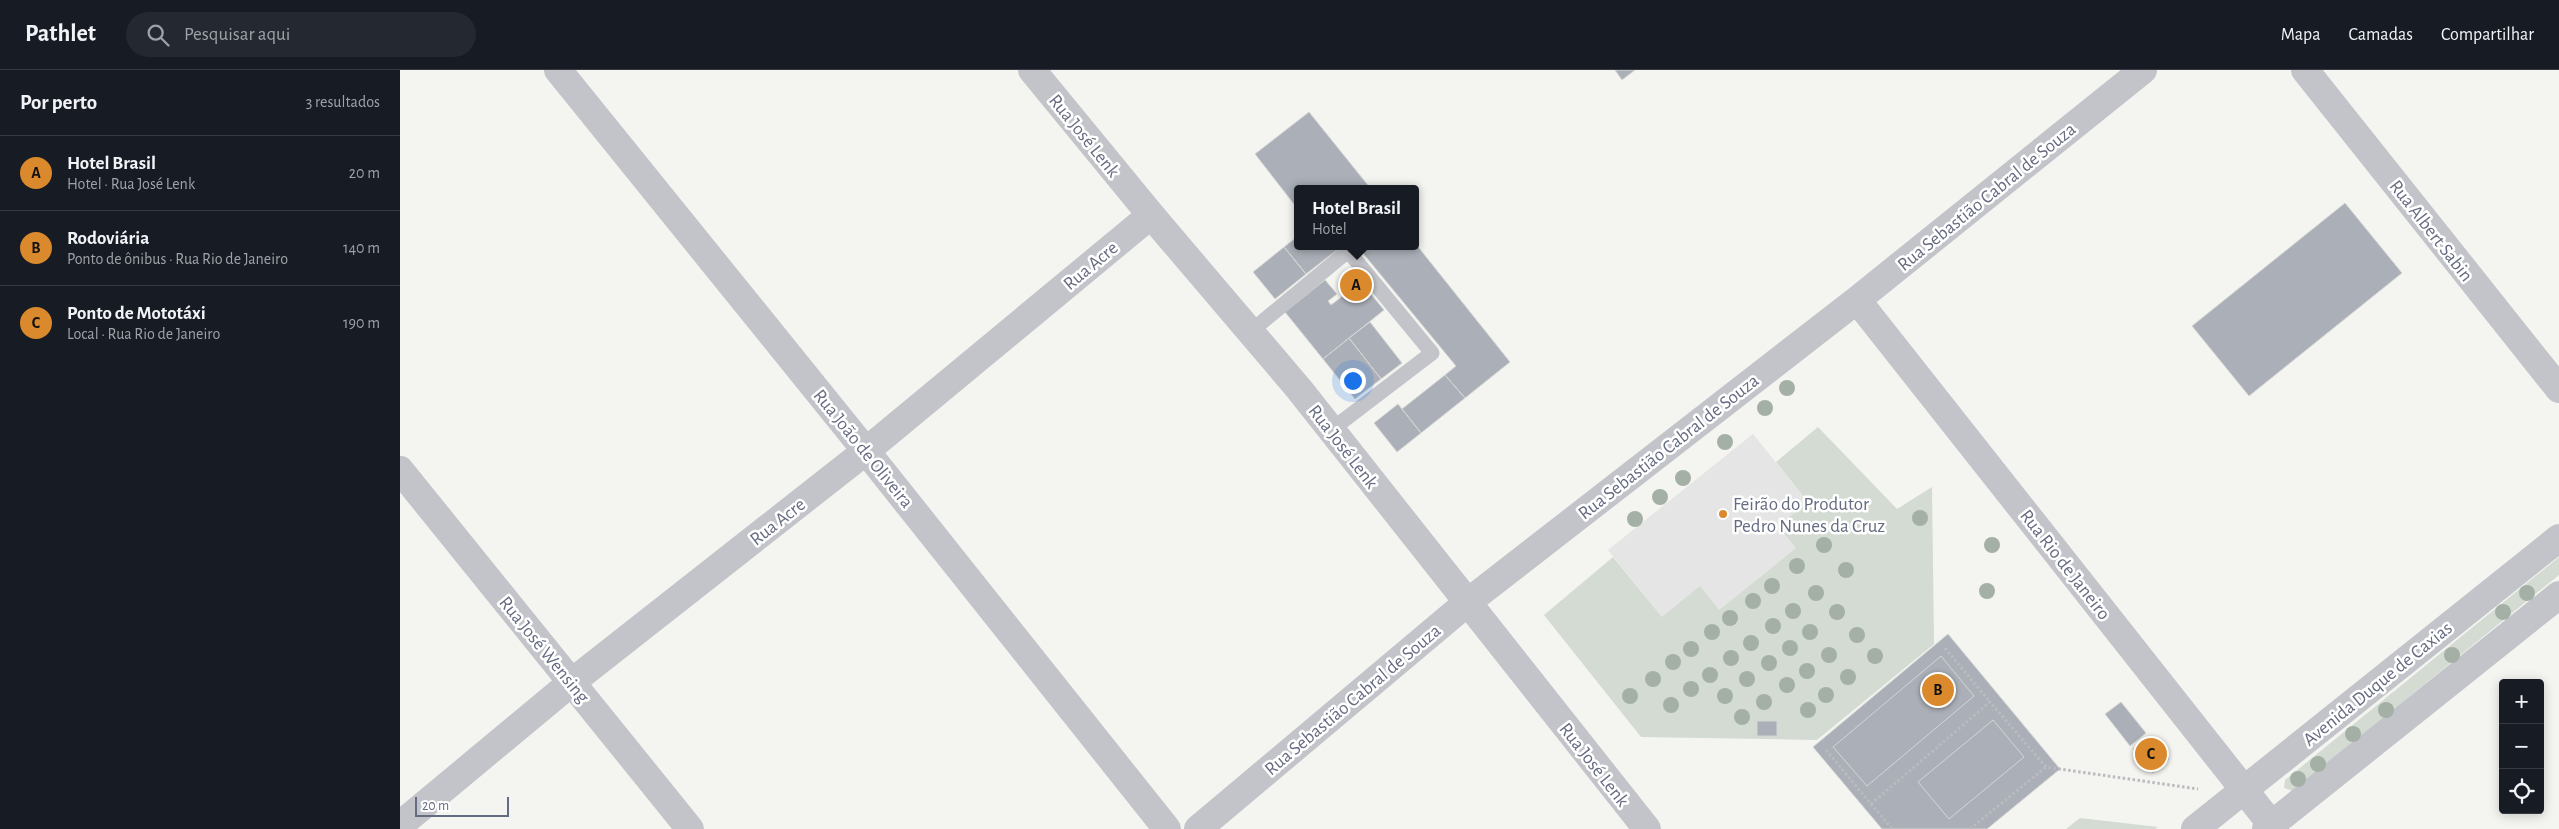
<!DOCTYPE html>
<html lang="pt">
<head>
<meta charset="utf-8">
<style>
	body { margin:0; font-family:"Alegreya Sans",sans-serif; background:#242831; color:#f1f3f6 }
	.controls { position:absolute; right:15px; bottom:15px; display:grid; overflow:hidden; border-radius:5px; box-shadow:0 2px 12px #0003 }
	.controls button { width:45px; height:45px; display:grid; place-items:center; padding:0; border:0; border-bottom:1px solid #363941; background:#171b24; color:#f1f3f6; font:25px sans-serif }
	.scale { position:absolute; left:15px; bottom:12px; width:94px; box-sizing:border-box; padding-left:5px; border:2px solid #656c81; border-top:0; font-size:14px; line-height:18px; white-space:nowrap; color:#656c81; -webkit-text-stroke:4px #fff; paint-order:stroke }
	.you { position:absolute; left:952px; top:310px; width:18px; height:18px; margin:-12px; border:4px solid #fff; border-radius:50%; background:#1a73e8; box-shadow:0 0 0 8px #1a73e833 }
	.badge { display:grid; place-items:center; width:32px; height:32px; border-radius:50%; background:#da892c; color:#111; font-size:16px; font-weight:700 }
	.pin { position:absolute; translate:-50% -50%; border:2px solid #fff; box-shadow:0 1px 5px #0006 }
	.popup { position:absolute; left:894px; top:115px; width:125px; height:65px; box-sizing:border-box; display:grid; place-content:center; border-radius:5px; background:#171b24; filter:drop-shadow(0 1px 4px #0005); font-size:16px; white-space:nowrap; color:#9ea1a6 }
	.popup b { font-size:19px; color:#f1f3f6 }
	.popup::after { content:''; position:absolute; left:50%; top:100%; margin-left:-10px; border:10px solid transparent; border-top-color:#171b24 }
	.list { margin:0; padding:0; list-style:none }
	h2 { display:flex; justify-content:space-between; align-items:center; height:65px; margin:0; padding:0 20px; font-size:21px }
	h2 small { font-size:16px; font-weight:400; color:#9ea1a6 }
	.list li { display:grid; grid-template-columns:32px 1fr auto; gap:15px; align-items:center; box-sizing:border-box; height:75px; padding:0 20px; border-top:1px solid #363941 }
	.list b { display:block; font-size:19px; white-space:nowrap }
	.list p { margin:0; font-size:16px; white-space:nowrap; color:#9ea1a6 }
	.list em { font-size:16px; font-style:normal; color:#9ea1a6 }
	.icon { flex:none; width:28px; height:28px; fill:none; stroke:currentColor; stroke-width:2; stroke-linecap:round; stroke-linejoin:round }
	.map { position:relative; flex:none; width:2159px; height:759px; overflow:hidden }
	header { display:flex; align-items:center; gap:30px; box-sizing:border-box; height:70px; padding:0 25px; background:#171b24; border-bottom:1px solid #363941 }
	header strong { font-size:24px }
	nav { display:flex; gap:28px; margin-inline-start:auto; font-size:18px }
	.search { width:350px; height:45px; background:#242831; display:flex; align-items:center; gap:12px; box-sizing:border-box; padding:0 18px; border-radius:28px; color:#9ea1a6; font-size:19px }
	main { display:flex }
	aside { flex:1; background:#171b24 }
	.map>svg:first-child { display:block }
	.built { fill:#e4e5e4 }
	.green { fill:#d3dbd3 }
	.building { fill:#abafb7; stroke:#d5d6d4 }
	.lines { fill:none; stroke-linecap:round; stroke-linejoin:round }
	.path { stroke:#babbbe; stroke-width:3; stroke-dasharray:2.5 2.5; stroke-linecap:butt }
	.service { stroke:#c3c4c9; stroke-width:15 }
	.minor { stroke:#c3c4c9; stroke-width:28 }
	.tertiary { stroke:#c3c4c9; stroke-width:28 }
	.tree { fill:#a4b0a5 }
	.poi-dot { fill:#da892c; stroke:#fff; stroke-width:2 }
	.labels { text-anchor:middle; stroke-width:5; stroke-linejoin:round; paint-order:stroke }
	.street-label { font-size:19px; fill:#656c81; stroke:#fff }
	.poi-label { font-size:19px; fill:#656c81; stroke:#fff; text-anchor:start }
</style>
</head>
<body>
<header>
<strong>Pathlet</strong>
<div class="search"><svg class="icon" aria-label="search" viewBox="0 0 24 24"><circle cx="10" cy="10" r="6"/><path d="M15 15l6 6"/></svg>Pesquisar aqui</div>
<nav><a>Mapa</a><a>Camadas</a><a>Compartilhar</a></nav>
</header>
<main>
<aside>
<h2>Por perto<small>3 resultados</small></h2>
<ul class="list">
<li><span class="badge">A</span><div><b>Hotel Brasil</b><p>Hotel · Rua José Lenk</p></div><em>20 m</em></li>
<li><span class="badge">B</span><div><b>Rodoviária</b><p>Ponto de ônibus · Rua Rio de Janeiro</p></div><em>140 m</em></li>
<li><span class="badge">C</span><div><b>Ponto de Mototáxi</b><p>Local · Rua Rio de Janeiro</p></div><em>190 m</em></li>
</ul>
</aside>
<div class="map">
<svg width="2159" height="759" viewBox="0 0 2159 759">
	<rect width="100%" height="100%" fill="#f4f5f1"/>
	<path class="built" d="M1353 364 1408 432 1396 478 1319 540 1262 547 1208 480Z"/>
	<path class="green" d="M1418 357 1497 439 1532 417 1534 574 1417 670 1241 667 1144 545 1213 487 1262 547 1300 516 1319 540 1396 478 1378 456 1408 432 1376 392Z
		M2159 487V505L1893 721 1884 718 1885 710Z
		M1680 748 1758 757 1755 759H1666Z"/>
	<path class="building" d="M1215 0H1235L1222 10Z
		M909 42 971 119H897V138L855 84Z
		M1945 133 2002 203 1849 326 1792 256Z
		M897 167V176H942L906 204 884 177Z
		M1015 173 1110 292 1065 328 1045 305 1056 296 957 176H1015Z
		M884 177 906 204 875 229 853 202Z
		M925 210 937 224 928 231 931 235 961 212 984 240 923 289 885 242Z
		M970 252 1002 293 981 309 949 268Z
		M949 268 981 309 955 329 923 289Z
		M1045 305 1065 328 1021 363 1002 339Z
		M998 334 1021 363 997 382 974 353Z
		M1548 564 1660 699 1587 759H1482L1413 677Z
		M1541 586 1574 626 1467 716 1433 677Z
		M1721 632 1746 663 1730 676 1705 644Z
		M1593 650 1624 687 1549 749 1518 712Z
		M1357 651H1377V666H1357Z
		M1749 666 1769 689 1753 703 1733 679Z"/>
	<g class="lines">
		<path class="path" d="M1545 578 1590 632
			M1426 680 1492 759
			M1471 734 1590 632 1646 697 1798 719
			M1570 759 1646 697"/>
		<path class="service" d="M850 262 948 181 1032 283 931 360"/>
		<path class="minor" d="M158 0 466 381 767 759
			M1905 0 2159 319
			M1457 230 1875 759
			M0 400 290 759
			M0 755 172 612 466 381 751 145
			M798 759 1068 532 1457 230 1743 0"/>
		<path class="tertiary" d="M632 0 751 145 899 319 1247 759
			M1795 759 2159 468
			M1866 759 2159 525"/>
	</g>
	<g class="tree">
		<circle cx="1387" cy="318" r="8"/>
		<circle cx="1365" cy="338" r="8"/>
		<circle cx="1325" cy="372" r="8"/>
		<circle cx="1283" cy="408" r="8"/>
		<circle cx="1260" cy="427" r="8"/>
		<circle cx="1520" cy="448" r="8"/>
		<circle cx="1235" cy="449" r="8"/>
		<circle cx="1424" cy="475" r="8"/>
		<circle cx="1592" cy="475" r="8"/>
		<circle cx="1397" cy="496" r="8"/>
		<circle cx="1446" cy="500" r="8"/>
		<circle cx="1372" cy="516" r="8"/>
		<circle cx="1587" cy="521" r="8"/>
		<circle cx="1416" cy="523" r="8"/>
		<circle cx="2127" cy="523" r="8"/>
		<circle cx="1353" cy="531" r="8"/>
		<circle cx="1393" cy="541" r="8"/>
		<circle cx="1437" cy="542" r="8"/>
		<circle cx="2103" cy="542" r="8"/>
		<circle cx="1330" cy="548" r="8"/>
		<circle cx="1373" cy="556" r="8"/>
		<circle cx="1312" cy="562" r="8"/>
		<circle cx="1410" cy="562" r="8"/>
		<circle cx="1457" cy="565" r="8"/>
		<circle cx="1351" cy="573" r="8"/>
		<circle cx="1390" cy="578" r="8"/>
		<circle cx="1291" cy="579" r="8"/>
		<circle cx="1429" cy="585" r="8"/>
		<circle cx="2052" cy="585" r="8"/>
		<circle cx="1475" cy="586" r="8"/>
		<circle cx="1331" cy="588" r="8"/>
		<circle cx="1273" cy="592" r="8"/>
		<circle cx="1369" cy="593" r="8"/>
		<circle cx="1407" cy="601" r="8"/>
		<circle cx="1310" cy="605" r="8"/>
		<circle cx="1448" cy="607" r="8"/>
		<circle cx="1253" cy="609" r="8"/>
		<circle cx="1347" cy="609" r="8"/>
		<circle cx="1387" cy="615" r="8"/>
		<circle cx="1291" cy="619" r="8"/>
		<circle cx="1426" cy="625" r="8"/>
		<circle cx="1230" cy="626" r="8"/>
		<circle cx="1325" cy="626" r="8"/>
		<circle cx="1364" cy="632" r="8"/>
		<circle cx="1271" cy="635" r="8"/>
		<circle cx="1408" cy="640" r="8"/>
		<circle cx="1986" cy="640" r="8"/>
		<circle cx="1342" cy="647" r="8"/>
		<circle cx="1953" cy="664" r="8"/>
		<circle cx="1918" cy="694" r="8"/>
		<circle cx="1898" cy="709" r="8"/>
	</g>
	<circle class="poi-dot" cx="1323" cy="444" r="5"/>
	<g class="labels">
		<g class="street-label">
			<text transform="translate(685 65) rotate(51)" y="7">Rua José Lenk</text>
			<text transform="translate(1586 126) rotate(-39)" y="7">Rua Sebastião Cabral de Souza</text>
			<text transform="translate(2032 160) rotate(52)" y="7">Rua Albert Sabin</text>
			<text transform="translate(690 195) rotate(-40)" y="7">Rua Acre</text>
			<text transform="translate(944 376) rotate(52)" y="7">Rua José Lenk</text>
			<text transform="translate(1268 376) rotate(-38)" y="7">Rua Sebastião Cabral de Souza</text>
			<text transform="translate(464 378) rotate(51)" y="7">Rua João de Oliveira</text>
			<text transform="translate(377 451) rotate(-38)" y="7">Rua Acre</text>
			<text transform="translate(1666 494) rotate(52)" y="7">Rua Rio de Janeiro</text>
			<text transform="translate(145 579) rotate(51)" y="7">Rua José Wensing</text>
			<text transform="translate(1977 613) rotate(-39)" y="7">Avenida Duque de Caxias</text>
			<text transform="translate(952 629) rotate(-40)" y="7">Rua Sebastião Cabral de Souza</text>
			<text transform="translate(1195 694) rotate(52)" y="7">Rua José Lenk</text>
		</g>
		<g class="poi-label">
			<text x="1333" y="440">Feirão do Produtor<tspan x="1333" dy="22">Pedro Nunes da Cruz</tspan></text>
		</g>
	</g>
</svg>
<div class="controls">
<button>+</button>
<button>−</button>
<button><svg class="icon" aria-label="locate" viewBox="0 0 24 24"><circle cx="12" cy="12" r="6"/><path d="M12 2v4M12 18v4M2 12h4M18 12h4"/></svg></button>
</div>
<div class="scale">20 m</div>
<div class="you"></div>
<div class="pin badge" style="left:956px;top:215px">A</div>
<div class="popup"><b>Hotel Brasil</b>Hotel</div>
<div class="pin badge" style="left:1538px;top:620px">B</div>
<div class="pin badge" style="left:1751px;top:684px">C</div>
</div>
</main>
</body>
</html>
